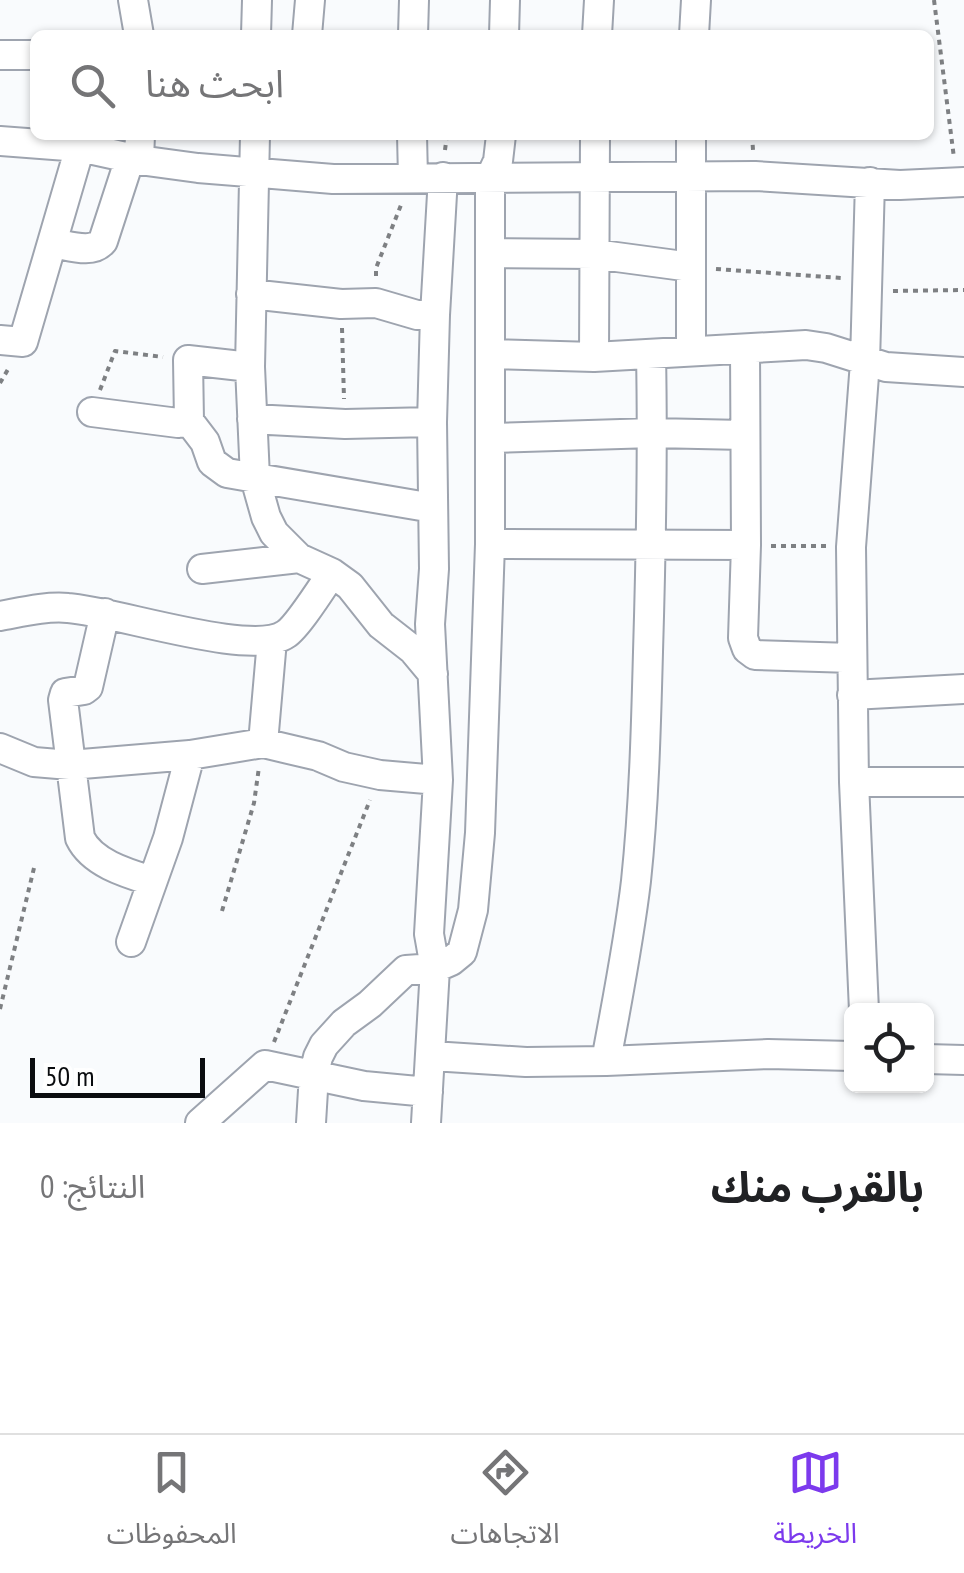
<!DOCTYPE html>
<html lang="ar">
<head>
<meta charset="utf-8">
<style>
	body { margin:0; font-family:"PT Sans Narrow","Noto Sans Arabic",sans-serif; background:#f6f6f6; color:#202124; direction:rtl }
	.controls { position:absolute; right:30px; bottom:30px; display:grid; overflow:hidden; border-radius:15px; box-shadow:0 2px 8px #0004 }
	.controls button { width:90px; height:90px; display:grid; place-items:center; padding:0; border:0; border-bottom:2px solid #e0e0e0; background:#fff; color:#202124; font:50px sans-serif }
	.scale { position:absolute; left:30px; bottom:25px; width:175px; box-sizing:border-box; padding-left:10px; border:5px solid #0a0c0f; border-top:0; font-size:28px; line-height:35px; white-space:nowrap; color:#0a0c0f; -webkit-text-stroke:8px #fff; paint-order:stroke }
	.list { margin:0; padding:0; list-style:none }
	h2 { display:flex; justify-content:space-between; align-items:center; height:130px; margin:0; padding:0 40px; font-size:42px }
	h2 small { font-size:32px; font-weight:400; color:#757577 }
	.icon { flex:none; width:55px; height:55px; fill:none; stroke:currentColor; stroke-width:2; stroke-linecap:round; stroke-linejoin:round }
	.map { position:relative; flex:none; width:964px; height:1123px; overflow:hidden; direction:ltr }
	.search { position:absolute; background:#fff; box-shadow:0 2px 8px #0004; left:30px; right:30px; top:30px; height:110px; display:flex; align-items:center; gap:25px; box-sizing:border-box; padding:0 35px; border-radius:15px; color:#757577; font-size:38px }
	.sheet { height:310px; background:#fff }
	nav { display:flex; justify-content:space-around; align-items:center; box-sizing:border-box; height:140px; border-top:2px solid #e0e0e0; background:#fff; font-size:28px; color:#757577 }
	nav a { display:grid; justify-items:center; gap:5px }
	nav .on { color:#7c3aed }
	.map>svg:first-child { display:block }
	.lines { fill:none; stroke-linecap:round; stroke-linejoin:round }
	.minor-casing { stroke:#9ea4af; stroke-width:32 }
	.path { stroke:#7e8083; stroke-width:4; stroke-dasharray:5 5; stroke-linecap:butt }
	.minor { stroke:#fff; stroke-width:28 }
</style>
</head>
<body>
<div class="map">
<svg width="964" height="1123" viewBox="0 0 964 1123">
	<rect width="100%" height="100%" fill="#f9fbfd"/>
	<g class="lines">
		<defs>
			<path id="minor" d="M133 0 139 35
				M256 35 257 0
				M307 35 310 0
				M413 35 414 0
				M504 35 505 0
				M597 35 599 0
				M694 35 696 0
				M0 55H35
				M255 135 250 367 255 478 266 517 274 533 299 558 332 573 350 586 381 625 413 650 433 674
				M412 135 413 178
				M0 141 80 147 139 160 198 168 333 179 755 176 900 185 964 182
				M139 160 140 135
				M52 243C68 245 92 255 103 241L130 158
				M490 253 594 254 691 267
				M251 294 341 304 376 303 417 315H435
				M0 340 23 342 80 147
				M745 349 746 545 743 638 747 649 755 655 852 658
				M691 351V135
				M492 354 594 357 806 345 826 348 886 367 964 372
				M594 357 595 135
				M92 412 178 423 189 421 188 360 250 367
				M252 419 345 424 432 422
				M189 421 205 442 212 462 227 473 433 508
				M491 438 653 433 744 435
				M490 544 746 545
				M202 569 299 558
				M105 613 88 687 84 690 65 693 63 700 80 838C92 863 126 873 152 881
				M0 616C22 612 46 606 68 608 115 611 252 658 286 634 298 626 323 586 332 573
				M852 695 964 689
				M263 743 272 640
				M0 748 34 762 70 765 190 755 263 743 318 756 344 767 380 775 438 780
				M854 782H964
				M131 942 168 838 190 755
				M864 1011 854 782 851 547 865 362 870 182
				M432 1056 526 1062 606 1061 768 1054 852 1056
				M926 1059 964 1060
				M606 1061C617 1001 629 941 636 881 644 805 646 728 648 652 651 552 653 453 651 354
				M200 1123 265 1065 364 1086 428 1092
				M311 1123 314 1074 318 1057 324 1045 344 1023 370 1004 406 970 435 968 451 961 462 952 473 910 480 833 490 544V178L498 161 501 135
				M426 1123 435 968 429 934 438 780 430 624 434 569 432 422 435 315 443 177"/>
		</defs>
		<use href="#minor" class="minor-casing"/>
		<path class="path" d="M934 0 954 158
			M752 135 753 150
			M445 150 447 135
			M716 269 841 278
			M376 276V268L401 205
			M893 291 964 290
			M342 328 344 399
			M0 383 10 366
			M100 390 115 351 163 357
			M771 546H826
			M222 911 254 803 259 767
			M0 1009 34 868
			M274 1042 370 800"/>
		<use href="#minor" class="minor"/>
	</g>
</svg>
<div class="controls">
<button><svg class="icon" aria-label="locate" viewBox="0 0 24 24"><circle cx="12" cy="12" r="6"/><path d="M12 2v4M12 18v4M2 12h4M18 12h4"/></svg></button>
</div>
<div class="scale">50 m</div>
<div class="search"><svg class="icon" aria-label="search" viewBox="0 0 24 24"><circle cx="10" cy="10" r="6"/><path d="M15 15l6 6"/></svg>ابحث هنا</div>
</div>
<section class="sheet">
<h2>بالقرب منك<small>النتائج: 0</small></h2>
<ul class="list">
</ul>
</section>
<nav>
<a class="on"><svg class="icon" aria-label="map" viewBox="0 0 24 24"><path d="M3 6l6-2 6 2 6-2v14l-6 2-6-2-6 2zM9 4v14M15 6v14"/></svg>الخريطة</a>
<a><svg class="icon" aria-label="directions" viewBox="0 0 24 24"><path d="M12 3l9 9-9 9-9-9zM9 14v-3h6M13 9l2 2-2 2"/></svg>الاتجاهات</a>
<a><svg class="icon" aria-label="saved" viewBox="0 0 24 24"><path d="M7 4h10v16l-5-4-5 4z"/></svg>المحفوظات</a>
</nav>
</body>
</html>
